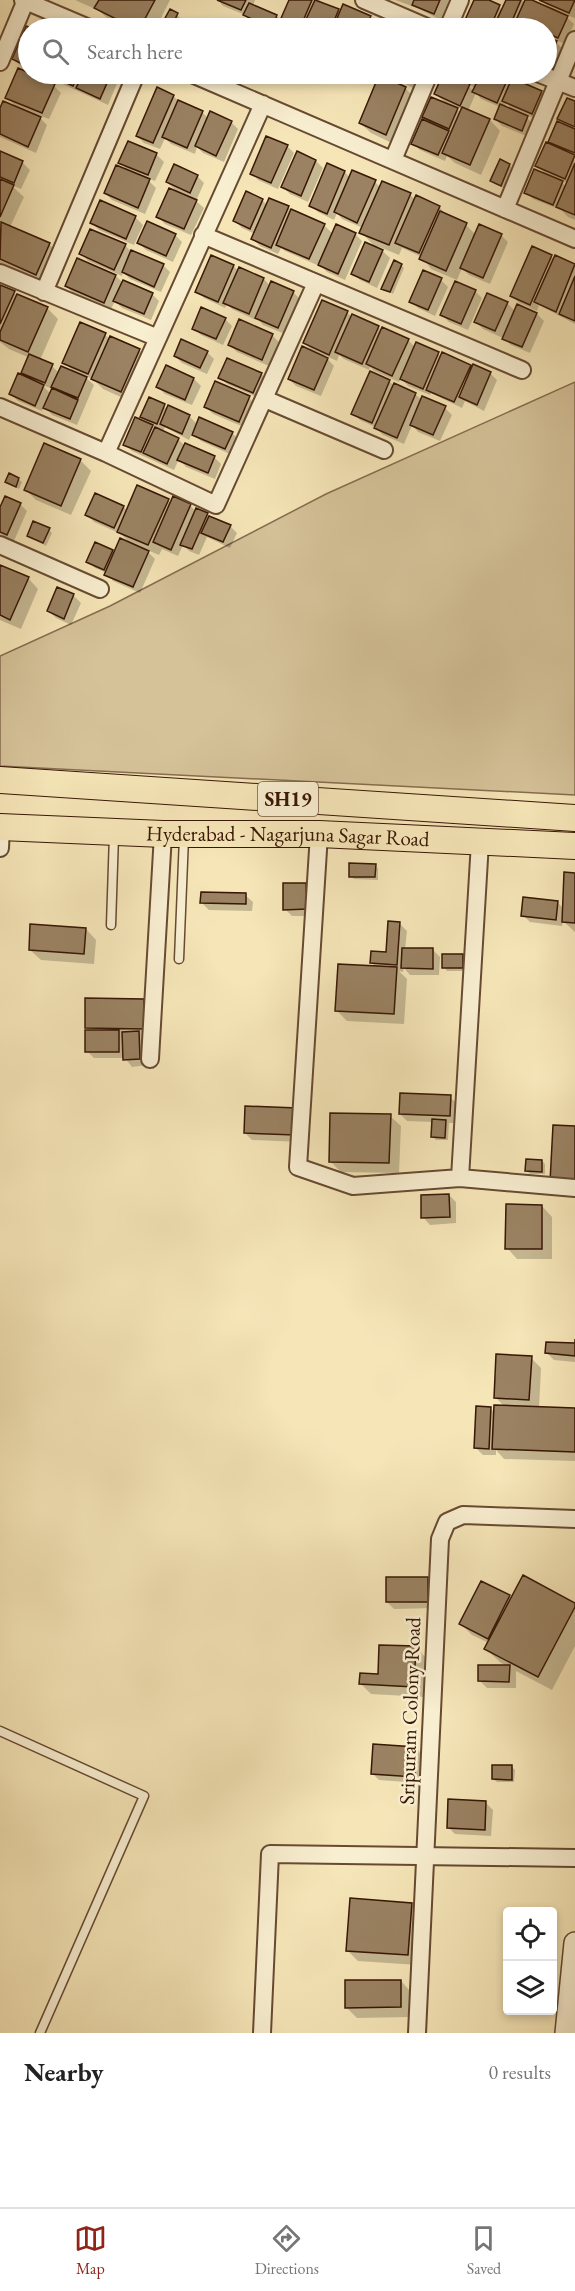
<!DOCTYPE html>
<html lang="en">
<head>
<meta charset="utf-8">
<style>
	body { margin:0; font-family:"EB Garamond",serif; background:#f6f6f6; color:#222 }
	.controls { position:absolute; right:18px; bottom:18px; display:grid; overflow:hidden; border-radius:6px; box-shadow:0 3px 9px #0003 }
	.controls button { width:54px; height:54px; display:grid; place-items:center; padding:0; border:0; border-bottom:2px solid #e0e0e0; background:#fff; color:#222; font:30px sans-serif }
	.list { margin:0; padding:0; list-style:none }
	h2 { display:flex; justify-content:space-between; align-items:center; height:78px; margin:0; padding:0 24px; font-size:26px }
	h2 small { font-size:20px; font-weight:400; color:#767676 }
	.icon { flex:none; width:33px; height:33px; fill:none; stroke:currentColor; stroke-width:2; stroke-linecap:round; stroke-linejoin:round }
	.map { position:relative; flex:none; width:575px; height:2033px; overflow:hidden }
	.search { position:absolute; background:#fff; box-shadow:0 3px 9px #0003; left:18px; right:18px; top:18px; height:66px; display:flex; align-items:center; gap:15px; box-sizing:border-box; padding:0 21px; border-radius:33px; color:#767676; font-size:22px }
	.sheet { height:174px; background:#fff }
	nav { display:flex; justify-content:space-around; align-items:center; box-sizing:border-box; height:84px; border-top:2px solid #e0e0e0; background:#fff; font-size:16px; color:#767676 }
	nav a { display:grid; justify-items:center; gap:3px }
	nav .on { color:#8f2418 }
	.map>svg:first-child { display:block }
	.green { fill:#d5c299; stroke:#866c4f; stroke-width:1.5 }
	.shadow { fill:#0003; fill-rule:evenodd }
	.building { fill:#9a8262; stroke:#381705; stroke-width:1.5 }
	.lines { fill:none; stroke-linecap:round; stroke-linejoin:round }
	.service-casing { stroke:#674a32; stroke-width:11 }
	.minor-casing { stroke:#674a32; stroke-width:20 }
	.tertiary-casing { stroke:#674a32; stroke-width:24 }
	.primary-casing { stroke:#381705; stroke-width:28 }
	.service { stroke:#f8eed0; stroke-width:8 }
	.minor { stroke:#f8eed0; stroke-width:16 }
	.tertiary { stroke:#f8eed0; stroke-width:21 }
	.primary { stroke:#f5e5b7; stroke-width:26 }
	.labels { text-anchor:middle; stroke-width:5; stroke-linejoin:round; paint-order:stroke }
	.shield { fill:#f8eed0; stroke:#725842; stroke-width:1.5 }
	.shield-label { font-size:20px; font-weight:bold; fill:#381705 }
	.street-label { font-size:21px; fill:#381705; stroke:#f8eed0 }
</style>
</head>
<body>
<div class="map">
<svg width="575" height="2033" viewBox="0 0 575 2033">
	<rect width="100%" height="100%" fill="#f5e5b7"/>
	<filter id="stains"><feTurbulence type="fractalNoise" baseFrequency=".00333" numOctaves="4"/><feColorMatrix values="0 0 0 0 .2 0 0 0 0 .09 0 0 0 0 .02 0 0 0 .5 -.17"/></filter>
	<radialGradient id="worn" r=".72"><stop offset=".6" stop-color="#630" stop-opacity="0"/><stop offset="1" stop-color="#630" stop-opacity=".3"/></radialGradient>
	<path class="green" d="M575 382V795L0 766V656L110 606 326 494Z"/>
	<path class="shadow" d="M75 0H170L156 28H126L107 18 94 6 93 8Z
		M218 0H255L253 6 277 16 281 21 290 0H319L341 13 370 17 377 24 375 28H267L252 22 245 15 223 6Z
		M395 0H449L441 20 417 8Z
		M475 0H486L503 10 507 0H522L525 3 528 0 551 10 541 0H575V18L563 14 574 24 565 44 553 39 563 49 556 66 546 62V28H472L466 22Z
		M177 15 180 18 175 28 165 22Z
		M27 28 28 29V70L21 66 14 59Z
		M38 74H121L108 105 56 81 51 77 50 79Z
		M376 74H422L415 89 387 75 385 79 405 88 416 99 396 145 371 133 360 123 381 76Z
		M449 74H500L512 81 541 92 548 99 539 120 523 114 534 125 529 137 502 126 495 119 500 107 481 99 476 93 468 111 490 120 500 131 481 175 455 163 447 156 445 161 420 150 413 143 433 126 424 117 447 105 436 94 454 80ZM467 84 476 88 474 92ZM506 104 515 112 505 108ZM453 106 463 109 461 113Z
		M54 86 61 93 49 119 36 114 47 125 36 153 0 137V111L18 109 7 97Z
		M173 96 180 102 202 112 208 118 231 122 238 129 224 162 203 153 197 147 195 154 171 144 165 138 160 149 144 143 137 136Z
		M575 103 574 156 575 220 568 217 561 210 533 199 526 192 548 176 537 166 556 148 549 141 566 126 559 119ZM559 179 568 183 566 187Z
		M129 143 157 155 164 162 155 181 145 177 156 188 145 214 112 200 105 193 130 173 120 162Z
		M287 146 294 153 278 189 258 180 251 173Z
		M0 153 23 163 30 170 21 189 11 185 24 197 10 227 49 244 59 254 46 284 0 264V229L3 223 0 222Z
		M316 161 323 168 308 202 290 194 283 187Z
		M328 165 345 172 350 178 375 182 380 187 410 195 416 200 439 207 446 214 466 225 476 235H501L508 242 490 284 469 275 462 268 457 280 431 269 422 257 402 248 399 255 377 246 390 258 377 288 360 280 353 273 376 248 361 232 363 228 342 219 337 213 334 220 318 212 311 205Z
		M509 165 512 168 504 188 495 184 492 181Z
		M197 176 204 183 196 201 204 208 191 235 165 224 158 217 178 193 167 182Z
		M262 200 267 205 270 200 289 208 292 211 324 225 333 234H355L362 241 345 280 327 272 318 263 317 265 285 251 281 248 278 254 260 246 253 239 255 234 242 228 235 221Z
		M101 202 136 218 143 225 134 245 99 230 92 223Z
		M175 235 182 242 173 262 146 250 139 243Z
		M125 245 132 253 163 265 170 272 161 292 130 279 123 272 122 276 88 261 81 254Z
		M551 256 555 260 556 257 575 266V324L539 305 537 311 519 303 512 296Z
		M78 260 116 276 123 283 152 294 159 301 151 320 122 308 115 301 111 309 73 293 66 286Z
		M401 265 404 268 393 294 383 288Z
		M233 266 239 271 240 269 264 279 270 286 293 292 300 299 285 334 263 325 257 318 256 320 232 309 227 304 225 308 204 298 197 291Z
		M423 272 441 280 448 287 435 316 418 308 411 301Z
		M0 287 47 308 58 319 40 360 52 366 59 373H75L64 362 105 335 110 339 139 350 150 361 132 402 103 389 93 379 83 375 94 385 77 425 52 415 44 406 42 411 18 401 11 394 31 380 23 373 30 358 9 349 0 342ZM42 385 53 389 51 394Z
		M475 291 482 298 468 330 449 322 442 315Z
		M323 302 347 313 352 317 378 327 382 331 408 340 415 347 438 353 441 357 470 366 473 369 490 373 497 380 484 411 465 401 462 408 431 393 430 395 408 386 401 378 399 382 374 371 370 367 369 370 344 359 339 355 337 361 324 355 334 366 321 396 296 386 289 379 315 354 305 343Z
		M507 303 516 312 518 306 537 314 544 321 530 353 511 345 503 338 483 329 476 322Z
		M225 319 232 326 223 345 201 335 193 328Z
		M272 335 279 342 269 366 237 352 230 345Z
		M207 352 214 359 207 374 182 363 175 356Z
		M167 367 194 379 201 386 192 405 165 394 158 387Z
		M370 373 389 381 394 386 415 394 422 400 445 408 452 415 440 441 418 432 412 425 404 444 383 435 375 427 360 420 353 413Z
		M261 374 268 381 261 399 227 384 220 377Z
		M216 383 249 398 256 405 246 428 213 414 206 407Z
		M150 399 168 409 189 416 198 425 232 433 239 440 232 455 201 441 192 433 189 440 165 427 163 432 178 439 185 446 214 457 221 464 215 479 186 467 179 459 174 470 132 451 125 444 150 425 142 417Z
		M80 460 91 471 71 515 36 500 26 490Z
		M18 479 22 482 19 489 7 482Z
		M95 495 124 507 127 511 168 500 171 503 190 505 196 512 207 514 230 526 237 533 230 548 207 537 199 555 189 551 183 545 178 556 162 549 159 555 145 549 155 559 140 593 113 581 107 573 95 568 88 561 112 551 115 554 132 545 121 534 94 522 87 515Z
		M20 504 27 511 14 541 0 535V511Z
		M49 530 52 533 46 546 29 536Z
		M0 567 28 578 38 589 21 629 0 620Z
		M58 589 74 596 81 603 71 625 56 618 49 611Z
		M375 865 378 869V880L354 879 350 876Z
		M575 874V932L563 921 562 926 530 922 523 915 557 902 564 909Z
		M306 884 313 892V916H292L285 909Z
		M245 895 253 902 252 911 209 910 202 903Z
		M400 924 407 931 405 949 433 950 440 957 439 975H410L404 968 403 972 399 971 407 979 404 1024 347 1021 336 1010 377 968 372 963 387 953Z
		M86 929 96 940 94 964 41 960 30 950Z
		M462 956 465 959V971H447L444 967Z
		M143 1000 154 1011 147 1065 132 1067 125 1058H94L87 1051 91 1032 86 1027Z
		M450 1097 457 1104 456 1123H449L448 1140H436L433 1137V1122L407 1121 400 1114Z
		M296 1110 302 1142 252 1140 245 1133Z
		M390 1116 401 1126 399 1173 341 1172 330 1161Z
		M542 1161 545 1164V1174H530L527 1171Z
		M449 1195 456 1202V1223L430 1225 423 1217Z
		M542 1206 552 1217V1259H517L507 1248Z
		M575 1345V1362L554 1360 547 1353Z
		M531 1358 541 1368 539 1408 575 1410V1461L504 1459 496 1450V1455H483L476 1448 490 1408 495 1413 505 1407 495 1397Z
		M427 1578 434 1585V1608L394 1609 387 1602Z
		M509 1596 512 1599 575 1604V1646L552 1690 516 1671V1688H487L480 1681 508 1667 500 1662 486 1649 489 1643 472 1635 461 1624Z
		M416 1647 426 1658 424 1697 371 1694 361 1684 380 1675Z
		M416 1748 423 1755 421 1783 379 1780 372 1773Z
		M512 1767 515 1770 514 1782H497L493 1779Z
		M486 1803 493 1810 491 1836 455 1834 448 1827Z
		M411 1904 422 1915 418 1965 358 1961 347 1950Z
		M401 1981 411 1992V2017L357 2018 346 2007Z"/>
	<path class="building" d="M99 0H155L140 28H134L94 8Z
		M217 0H246L241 10Z
		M289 0H312L300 28H285L278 25Z
		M315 0 339 9 331 28H302Z
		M414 0H440L434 14 412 5Z
		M474 0H489L500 5 490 28H478L464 22Z
		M506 0H521L509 28H493Z
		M525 0H532L568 16 558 38 546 33V28H535L516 20Z
		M539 0H575L569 13Z
		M249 3 277 15 272 28 243 15Z
		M343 4 371 16 365 28H333Z
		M170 9 178 13 172 26 163 22Z
		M26 26 31 28H28V67L12 59Z
		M546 37 557 41 548 60 546 59Z
		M18 68 55 84 42 113 5 98Z
		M47 74H79L73 86Z
		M83 74H111L100 99 76 88Z
		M385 74H412L408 83Z
		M443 74 470 84 460 106 434 94Z
		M450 74H476L472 83Z
		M481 74H504L509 76 497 103 472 92Z
		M379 75 406 87 386 135 359 123Z
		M512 78 542 91 532 114 502 101Z
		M157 87 174 95 153 143 136 136Z
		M431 97 458 108 449 129 422 117Z
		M567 98 575 101V127L557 119Z
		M178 100 203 111 187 148 162 137Z
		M3 101 41 117 28 147 0 134V108Z
		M500 104 528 116 522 131 494 119Z
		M462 107 490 119 470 165 442 153Z
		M210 111 232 121 216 156 195 146Z
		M422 119 449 131 438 155 411 144Z
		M557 121 575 129V153L548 142Z
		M266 136 288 145 271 183 250 174Z
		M128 141 157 153 148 175 118 163Z
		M546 142 575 155 565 179 535 166Z
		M0 151 23 161 14 183 0 177Z
		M297 151 316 160 301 196 281 187Z
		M500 159 510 164 501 186 490 181Z
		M327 163 345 171 327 214 309 206Z
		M575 163V215L556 207Z
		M174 164 198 175 190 193 166 182Z
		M116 165 150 179 138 208 104 193Z
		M534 169 563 181 553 205 524 193Z
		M352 170 376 180 357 223 334 212Z
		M0 179 14 185 0 217Z
		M382 181 411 193 389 245 359 233Z
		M169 188 197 200 184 229 156 217Z
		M246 191 263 199 250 229 233 221Z
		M416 195 440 206 419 253 395 243Z
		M269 198 289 206 271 248 251 239Z
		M100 200 136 216 126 239 90 223Z
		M291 209 325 224 309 259 276 245Z
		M440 211 467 223 446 271 419 259Z
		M147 221 176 234 166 256 137 243Z
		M1 222 50 243 36 275 0 259Z
		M336 224 356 233 338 274 318 265Z
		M479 224 502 234 483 278 460 268Z
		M90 229 126 244 114 270 79 254Z
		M365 242 383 250 369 282 351 274Z
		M532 246 552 255 530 305 510 296Z
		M131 250 164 264 154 287 122 272Z
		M211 255 234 265 218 302 195 292Z
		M555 255 575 264 556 312 534 302Z
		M77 258 116 275 104 303 65 286Z
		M394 260 402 264 390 292 381 289Z
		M239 267 264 278 249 314 223 303Z
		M423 270 442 278 428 310 409 302Z
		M575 276V321L559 314Z
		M123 280 153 293 144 314 113 301Z
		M271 281 294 291 278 328 255 318Z
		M455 281 476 290 461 324 440 315Z
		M0 285 15 291 0 324Z
		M487 293 508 302 495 331 474 322Z
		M17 294 48 307 28 352 0 340V332Z
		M322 300 348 311 329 355 303 343Z
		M517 304 537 313 522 347 502 339Z
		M201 307 226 318 216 339 192 329Z
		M352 314 379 326 362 364 335 352Z
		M239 319 273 334 262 360 228 345Z
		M80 322 106 333 88 374 62 363Z
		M382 327 409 339 392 376 366 364Z
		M110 336 140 349 121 392 91 379Z
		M181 339 208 351 200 368 174 356Z
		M416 342 439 352 423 389 400 379Z
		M302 346 328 358 314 390 288 379Z
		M442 352 471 365 454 402 426 390Z
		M29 354 53 364 45 383 21 373Z
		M227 358 262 373 253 393 218 378Z
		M473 364 491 372 477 405 459 397Z
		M166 365 194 378 185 400 156 387Z
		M61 366 87 377 78 398 51 387Z
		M370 371 390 380 372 423 351 414Z
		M18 373 44 385 35 406 9 394Z
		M215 381 250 396 239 422 204 407Z
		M394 383 416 393 397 438 374 428Z
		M52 388 78 400 70 419 43 408Z
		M422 396 446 406 433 435 410 425Z
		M149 397 165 404 157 424 140 417Z
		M168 405 190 415 182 434 160 424Z
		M135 417 153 425 141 452 123 445Z
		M199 417 233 432 225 449 192 435Z
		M155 427 179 438 167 464 143 453Z
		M44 443 81 459 61 506 24 490Z
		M185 443 215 456 208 473 177 460Z
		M9 473 19 478 16 487 5 482Z
		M137 485 169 499 148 545 117 532Z
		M95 493 124 506 114 528 85 515Z
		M5 496 21 503 7 535 0 532V507Z
		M173 496 191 504 171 550 153 542Z
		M196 508 208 513 192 549 180 545Z
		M209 516 231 525 223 542 201 533Z
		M33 521 50 528 43 543 27 536Z
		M120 538 149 551 133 587 104 575Z
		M95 542 113 550 104 570 86 562Z
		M0 565 29 577 10 620 0 615Z
		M57 587 74 594 64 619 47 611Z
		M349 863 376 864 375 877H349Z
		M564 872 575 873V923L562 922Z
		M283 883H306L307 909 283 910Z
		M201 892 246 893V904L200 903Z
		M523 897 558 901 556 920 521 916Z
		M388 921 400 922 397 965 370 963 371 951 386 952Z
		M30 924 86 928 84 954 29 950Z
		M402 948H433V969L401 968Z
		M442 954H463V968H442Z
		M338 964 397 967 394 1014 335 1011Z
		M85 998 144 999V1029L85 1028Z
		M85 1030H119V1052H85Z
		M139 1031 140 1059 123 1060 122 1032Z
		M400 1093 451 1095 450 1116 399 1114Z
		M245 1106 297 1108 295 1135 244 1133Z
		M330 1113 391 1114 389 1163 329 1162Z
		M432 1119 446 1120 445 1138 431 1137Z
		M553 1125 575 1126V1183L550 1182Z
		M526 1159 542 1160V1172L525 1171Z
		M449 1194 450 1217 421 1218V1195Z
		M506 1204 542 1205V1249H505Z
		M575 1339V1356L545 1353 546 1342 575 1343Z
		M496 1354 532 1356 529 1400 494 1398Z
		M494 1405 575 1408V1452L492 1449Z
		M476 1406 491 1407 489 1449 474 1448Z
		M523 1575 575 1603V1607L538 1677 484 1649Z
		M386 1577H428V1602H386Z
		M481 1581 510 1595 488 1639 459 1624Z
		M379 1645 416 1646 414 1687 359 1684 360 1673 378 1674Z
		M478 1665H510L509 1682 478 1681Z
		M373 1744 416 1747 415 1777 371 1774Z
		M492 1765H512V1780L492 1779Z
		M448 1799 486 1801 485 1830 447 1828Z
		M350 1898 412 1903 408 1955 346 1951Z
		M345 1980H401V2007L345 2008Z"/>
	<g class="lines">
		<defs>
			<path id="service" d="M111 925 114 835
				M179 959 184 837
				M0 1731 144 1796 40 2033"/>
			<path id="minor" d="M23 0 89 28
				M364 0 429 28
				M448 28 460 0
				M0 62 26 0
				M192 74 575 239
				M540 74 575 88
				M393 160 429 74
				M505 209 575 40
				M203 235 522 370
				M0 273 158 338 263 104
				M44 292 136 74
				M265 399 384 450
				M0 407 106 453 216 505 316 283
				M106 453 158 338
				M0 545 100 589
				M319 834 298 1167 353 1186 460 1178 575 1188
				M0 848 1 827
				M150 1059 163 834
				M460 1178 480 842
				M262 2033 270 1854 575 1858
				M417 2033 440 1539 447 1522 463 1515 575 1519"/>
			<path id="tertiary" d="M566 2033 575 1943"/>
			<g id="primary">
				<path d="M0 780 575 818"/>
				<path id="s1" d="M0 827 163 834H319L575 846"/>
			</g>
		</defs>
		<use href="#service" class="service-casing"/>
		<use href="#minor" class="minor-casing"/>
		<use href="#tertiary" class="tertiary-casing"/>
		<use href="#primary" class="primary-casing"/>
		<use href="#service" class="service"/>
		<use href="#minor" class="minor"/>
		<use href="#tertiary" class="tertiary"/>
		<use href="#primary" class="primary"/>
	</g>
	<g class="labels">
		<rect class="shield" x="258" y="782" width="60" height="34" rx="4.5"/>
		<g class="shield-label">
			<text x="288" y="806">SH19</text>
		</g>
		<g class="street-label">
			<text dy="7" stroke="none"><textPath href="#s1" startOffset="288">Hyderabad - Nagarjuna Sagar Road</textPath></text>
			<text transform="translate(410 1711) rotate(-88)" y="7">Sripuram Colony Road</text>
		</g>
	</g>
	<rect width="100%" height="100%" filter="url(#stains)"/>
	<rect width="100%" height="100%" fill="url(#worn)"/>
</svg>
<div class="controls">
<button><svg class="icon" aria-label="locate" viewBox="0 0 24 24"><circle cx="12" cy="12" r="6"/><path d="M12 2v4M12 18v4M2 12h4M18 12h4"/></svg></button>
<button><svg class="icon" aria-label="layers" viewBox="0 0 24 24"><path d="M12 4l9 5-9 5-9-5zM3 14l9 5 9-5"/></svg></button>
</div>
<div class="search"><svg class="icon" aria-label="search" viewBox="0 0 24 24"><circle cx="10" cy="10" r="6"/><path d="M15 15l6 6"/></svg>Search here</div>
</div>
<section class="sheet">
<h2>Nearby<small>0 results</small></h2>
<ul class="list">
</ul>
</section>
<nav>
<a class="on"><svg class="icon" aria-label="map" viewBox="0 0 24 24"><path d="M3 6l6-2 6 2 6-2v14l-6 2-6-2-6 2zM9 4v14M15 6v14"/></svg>Map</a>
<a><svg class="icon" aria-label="directions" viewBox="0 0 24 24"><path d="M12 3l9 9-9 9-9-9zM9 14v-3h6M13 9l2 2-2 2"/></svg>Directions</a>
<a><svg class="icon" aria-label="saved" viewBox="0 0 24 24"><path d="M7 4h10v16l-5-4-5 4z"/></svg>Saved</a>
</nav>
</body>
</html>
